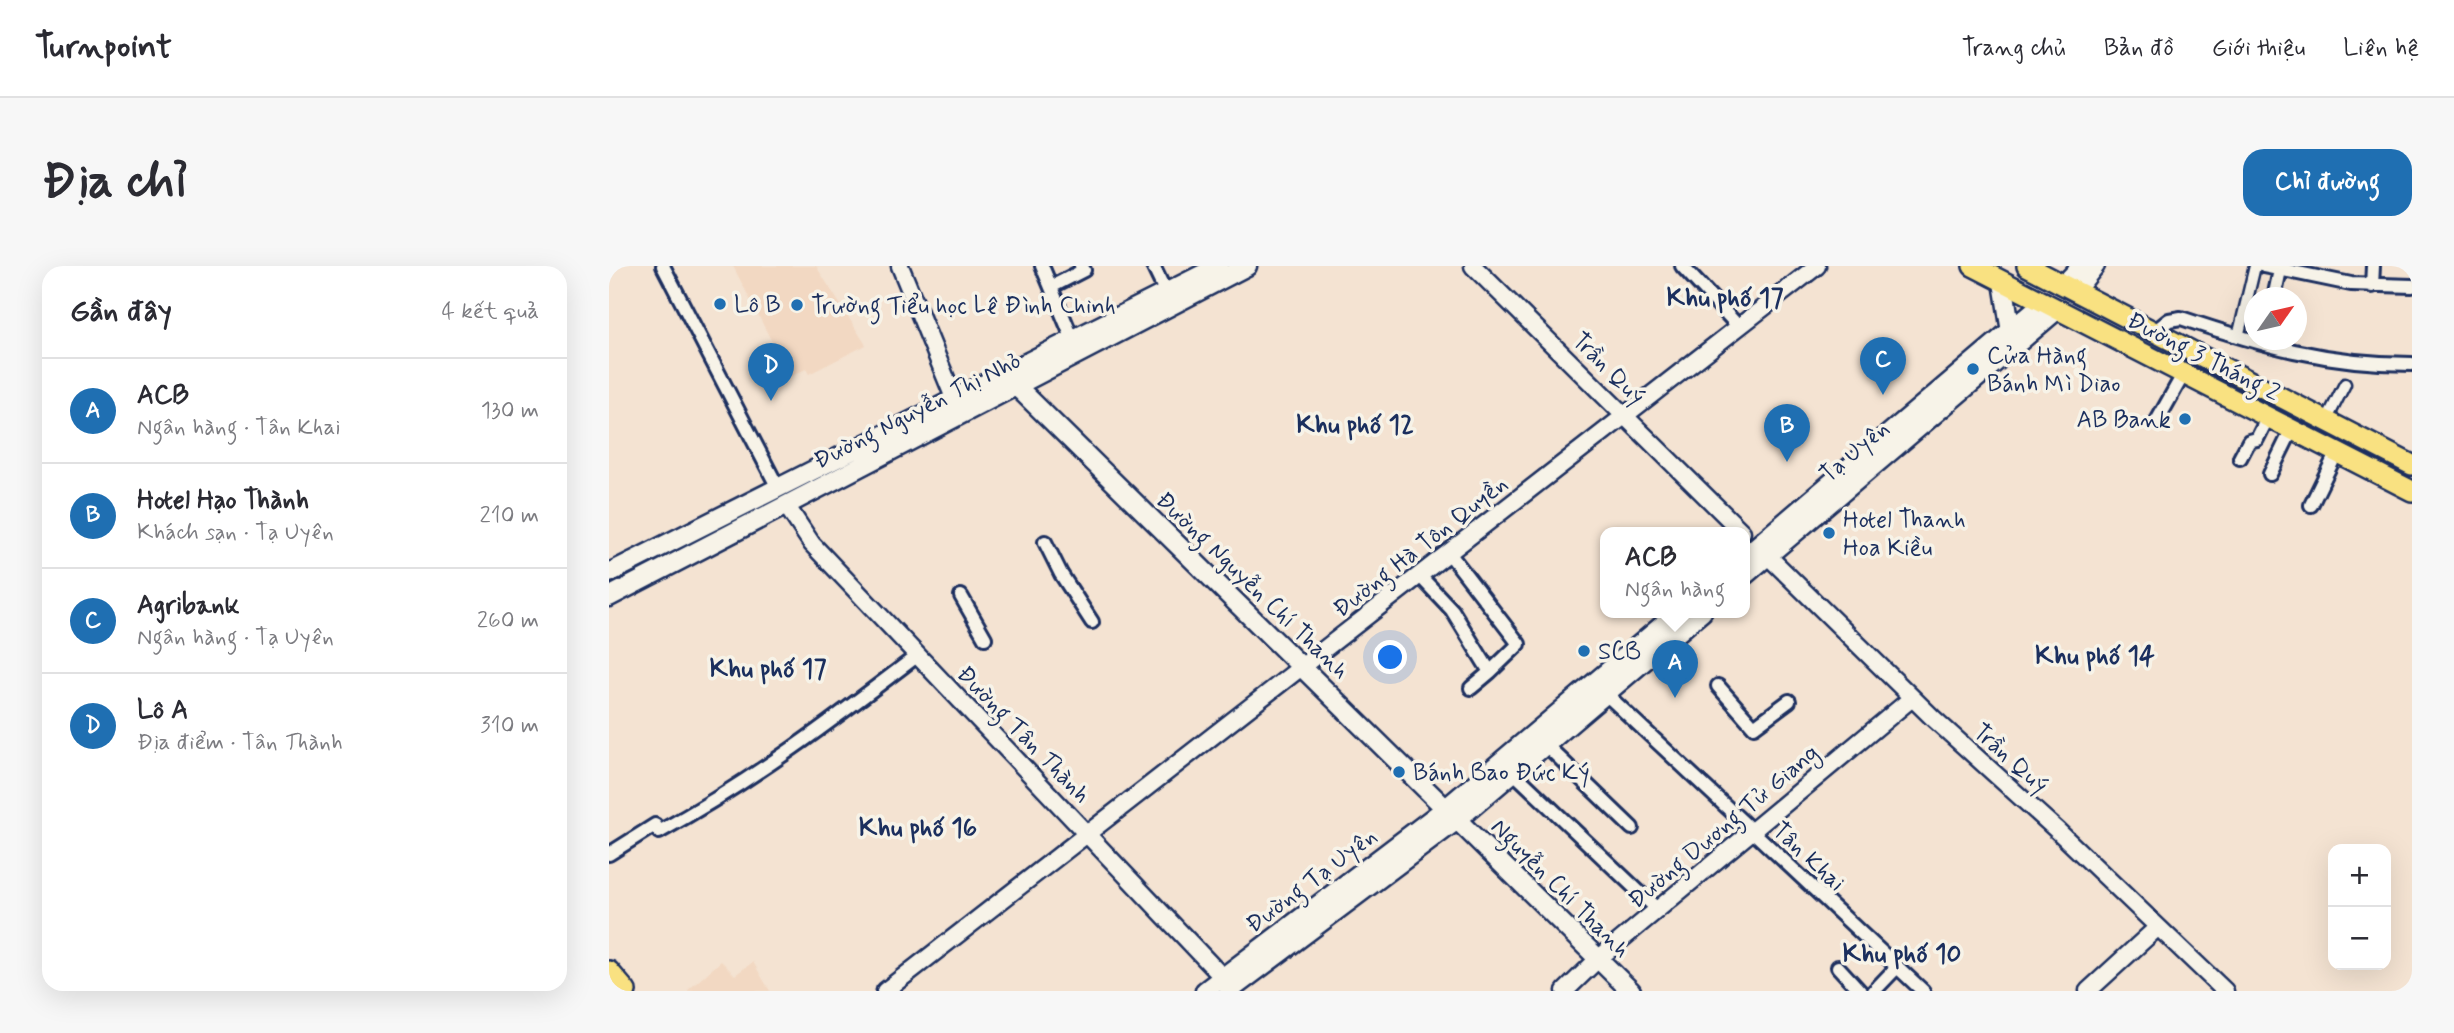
<!DOCTYPE html>
<html lang="vi">
<head>
<meta charset="utf-8">
<style>
	body { margin:0; font-family:Mynerve,sans-serif; background:#f7f7f7; color:#2b2b33 }
	.controls { position:absolute; right:21px; bottom:21px; display:grid; overflow:hidden; border-radius:14px; box-shadow:0 7px 28px #0002 }
	.controls button { width:63px; height:63px; display:grid; place-items:center; padding:0; border:0; border-bottom:2px solid #e1e1e2; background:#fff; color:#2b2b33; font:35px sans-serif }
	.compass { position:absolute; left:1635px; top:21px; width:63px; height:63px; border-radius:50%; background:#fff; box-shadow:0 7px 28px #0002; rotate:56deg }
	.you { position:absolute; left:782px; top:392px; width:24px; height:24px; margin:-18px; border:5px solid #fff; border-radius:50%; background:#1a73e8; box-shadow:0 0 0 10px #1a73e833 }
	.badge { display:grid; place-items:center; width:46px; height:46px; border-radius:50%; background:#1f6fb2; color:#fff; font-size:23px; font-weight:700 }
	.pin { position:absolute; translate:-50% -58px; filter:drop-shadow(0 2px 4px #0008) }
	.pin::after { content:''; position:absolute; top:37px; width:24px; height:21px; background:inherit; clip-path:polygon(0 0,100% 0,50% 100%) }
	.popup { position:absolute; left:991px; top:261px; width:150px; height:91px; box-sizing:border-box; display:grid; place-content:center; border-radius:14px; background:#fff; filter:drop-shadow(0 2px 5px #0005); font-size:23px; white-space:nowrap; color:#7c7c81 }
	.popup b { font-size:26px; color:#2b2b33 }
	.popup::after { content:''; position:absolute; left:50%; top:100%; margin-left:-14px; border:14px solid transparent; border-top-color:#fff }
	.list { margin:0; padding:0; list-style:none }
	h2 { display:flex; justify-content:space-between; align-items:center; height:91px; margin:0; padding:0 28px; font-size:30px }
	h2 small { font-size:23px; font-weight:400; color:#7c7c81 }
	.list li { display:grid; grid-template-columns:46px 1fr auto; gap:21px; align-items:center; box-sizing:border-box; height:105px; padding:0 28px; border-top:2px solid #e1e1e2 }
	.list b { display:block; font-size:26px; white-space:nowrap }
	.list p { margin:0; font-size:23px; white-space:nowrap; color:#7c7c81 }
	.list em { font-size:23px; font-style:normal; color:#7c7c81 }
	.map { position:relative; flex:none; width:1803px; height:725px; overflow:hidden; border-radius:21px }
	header { display:flex; align-items:center; gap:42px; box-sizing:border-box; height:98px; padding:0 35px; background:#fff; border-bottom:2px solid #e1e1e2 }
	header strong { font-size:33px }
	nav { display:flex; gap:38px; margin-inline-start:auto; font-size:24px }
	.intro { display:flex; align-items:center; justify-content:space-between; box-sizing:border-box; height:168px; padding:0 42px }
	h1 { margin:0; font-size:49px }
	.button { padding:18px 32px; border-radius:21px; background:#1f6fb2; color:#fff; font-size:24px; font-weight:700 }
	main { display:flex; gap:42px; padding:0 42px }
	aside { flex:1; background:#fff; border-radius:21px; box-shadow:0 7px 28px #0002 }
	.map>svg:first-child { display:block }
	.built { fill:#f2d8c2 }
	.lines { fill:none; stroke-linecap:round; stroke-linejoin:round }
	.pedestrian-casing { stroke:#1b2f5e; stroke-width:15 }
	.minor-casing { stroke:#1b2f5e; stroke-width:18 }
	.tertiary-casing { stroke:#1b2f5e; stroke-width:21 }
	.secondary-casing { stroke:#1b2f5e; stroke-width:23 }
	.primary-casing { stroke:#1b2f5e; stroke-width:24 }
	.pedestrian { stroke:#f7f3e8; stroke-width:10 }
	.minor { stroke:#f7f3e8; stroke-width:12 }
	.tertiary { stroke:#f7f3e8; stroke-width:16 }
	.secondary { stroke:#f7f3e8; stroke-width:18 }
	.primary { stroke:#f9e181; stroke-width:19 }
	.poi-dot { fill:#1f6fb2; stroke:#f7f3e8; stroke-width:2.5 }
	.labels { text-anchor:middle; stroke-width:7; stroke-linejoin:round; paint-order:stroke }
	.poi-label { font-size:24px; fill:#1b2f5e; stroke:#f7f3e8; text-anchor:start }
	.street-label { font-size:24px; fill:#1b2f5e; stroke:#f7f3e8 }
	.neighbourhood-label { font-size:26px; font-weight:bold; fill:#1b2f5e; stroke:#f7f3e8 }
</style>
</head>
<body>
<header>
<strong>Turnpoint</strong>
<nav><a>Trang chủ</a><a>Bản đồ</a><a>Giới thiệu</a><a>Liên hệ</a></nav>
</header>
<div class="intro"><h1>Địa chỉ</h1><a class="button">Chỉ đường</a></div>
<main>
<aside>
<h2>Gần đây<small>4 kết quả</small></h2>
<ul class="list">
<li><span class="badge">A</span><div><b>ACB</b><p>Ngân hàng · Tân Khai</p></div><em>130 m</em></li>
<li><span class="badge">B</span><div><b>Hotel Hạo Thành</b><p>Khách sạn · Tạ Uyên</p></div><em>210 m</em></li>
<li><span class="badge">C</span><div><b>Agribank</b><p>Ngân hàng · Tạ Uyên</p></div><em>260 m</em></li>
<li><span class="badge">D</span><div><b>Lô A</b><p>Địa điểm · Tân Thành</p></div><em>310 m</em></li>
</ul>
</aside>
<div class="map">
<svg width="1803" height="725" viewBox="0 0 1803 725">
	<rect width="100%" height="100%" fill="#f4e3d2"/>
	<filter id="ink" filterUnits="userSpaceOnUse"><feTurbulence type="fractalNoise" baseFrequency=".0143" numOctaves="2"/><feDisplacementMap in="SourceGraphic" scale="14" xChannelSelector="R" yChannelSelector="G"/><feConvolveMatrix kernelMatrix="1 2 1 2 8 2 1 2 1" color-interpolation-filters="sRGB"/></filter>
	<g filter="url(#ink)">
		<path class="built" d="M124 0H207L257 79 200 108 197 103 181 111Z
			M112 695 126 709 144 696 161 725H78Z"/>
		<g class="lines">
			<defs>
				<path id="pedestrian" d="M1629 71 1646 0
					M1717 155 1736 118"/>
				<path id="minor" d="M54 0 168 220
					M433 0 464 74
					M544 0 557 27
					M1073 0 1130 61
					M1655 0 1742 18 1803 20
					M1763 20 1764 0
					M442 21 475 4 472 0
					M1665 32 1671 4
					M1545 66 1560 54 1572 52C1652 79 1718 98 1803 98
					M1548 155 1575 107
					M1631 192 1640 175 1648 173 1659 151
					M1661 208 1683 163
					M1702 239 1728 186
					M436 276 452 308 483 356
					M840 287 910 378 881 406
					M811 310 843 344 881 406 862 422
					M352 330 376 372
					M1109 420 1145 461 1180 435
					M997 428 1314 725
					M937 479 1023 562
					M904 506 1048 643
					M0 588 46 559 50 566C145 514 224 454 309 389
					M1229 701 1251 725
					M1265 725 1288 701"/>
				<path id="tertiary" d="M291 0 345 132
					M864 0 1133 266
					M1454 18 1471 0
					M1467 25 1487 0
					M177 239 203 278 622 720
					M1159 290 1324 452 1450 566 1616 725
					M276 725 1208 0
					M956 725 989 693 1303 432
					M1479 725 1549 661"/>
				<path id="secondary" d="M1394 16 1402 66
					M395 108 1022 725
					M1136 290 1435 36
					M0 307 610 0
					M1136 309 1449 43
					M0 331 638 0
					M596 725 837 542 1069 346
					M620 725 848 554 1093 346"/>
				<path id="primary" d="M1364 0 1803 225
					M1418 0 1803 199
					M0 705 17 725"/>
			</defs>
			<use href="#pedestrian" class="pedestrian-casing"/>
			<use href="#minor" class="minor-casing"/>
			<use href="#tertiary" class="tertiary-casing"/>
			<use href="#secondary" class="secondary-casing"/>
			<use href="#primary" class="primary-casing"/>
			<use href="#pedestrian" class="pedestrian"/>
			<use href="#minor" class="minor"/>
			<use href="#tertiary" class="tertiary"/>
			<use href="#secondary" class="secondary"/>
			<use href="#primary" class="primary"/>
		</g>
	</g>
	<g class="poi-dot">
		<circle cx="111" cy="38" r="7"/>
		<circle cx="188" cy="39" r="7"/>
		<circle cx="1364" cy="103" r="7"/>
		<circle cx="1576" cy="153" r="7"/>
		<circle cx="1220" cy="267" r="7"/>
		<circle cx="975" cy="385" r="7"/>
		<circle cx="790" cy="506" r="7"/>
	</g>
	<g class="labels">
		<g class="poi-label">
			<text x="125" y="46">Lô B</text>
			<text x="202" y="47">Trường Tiểu học Lê Đình Chinh</text>
			<text x="1378" y="97">Cửa Hàng<tspan x="1378" dy="28">Bánh Mì Diao</tspan></text>
			<text x="1562" y="161" text-anchor="end">AB Bank</text>
			<text x="1234" y="261">Hotel Thanh<tspan x="1234" dy="28">Hoa Kiều</tspan></text>
			<text x="989" y="393">SCB</text>
			<text x="804" y="514">Bánh Bao Đức Ký</text>
		</g>
		<g class="street-label">
			<text transform="translate(1595 90) rotate(27)" y="8">Đường 3 Tháng 2</text>
			<text transform="translate(1000 102) rotate(45)" y="8">Trần Quý</text>
			<text transform="translate(308 144) rotate(-27)" y="8">Đường Nguyễn Thị Nhỏ</text>
			<text transform="translate(1245 185) rotate(-40)" y="8">Tạ Uyên</text>
			<text transform="translate(811 280) rotate(-38)" y="8">Đường Hà Tôn Quyền</text>
			<text transform="translate(644 319) rotate(44)" y="8">Đường Nguyễn Chí Thanh</text>
			<text transform="translate(415 468) rotate(46)" y="8">Đường Tân Thành</text>
			<text transform="translate(1402 492) rotate(42)" y="8">Trần Quý</text>
			<text transform="translate(1114 560) rotate(-40)" y="8">Đường Dương Tử Giang</text>
			<text transform="translate(1200 590) rotate(43)" y="8">Tân Khai</text>
			<text transform="translate(702 614) rotate(-37)" y="8">Đường Tạ Uyên</text>
			<text transform="translate(952 622) rotate(45)" y="8">Nguyễn Chí Thanh</text>
		</g>
		<g class="neighbourhood-label">
			<text x="1116" y="40">Khu phố 17</text>
			<text x="746" y="167">Khu phố 12</text>
			<text x="1486" y="398">Khu phố 14</text>
			<text x="159" y="411">Khu phố 17</text>
			<text x="309" y="570">Khu phố 16</text>
			<text x="1293" y="696">Khu phố 10</text>
		</g>
	</g>
</svg>
<div class="controls">
<button>+</button>
<button>−</button>
</div>
<svg class="compass" viewBox="-18 -18 36 36"><path d="M0-13l5 13h-10z" fill="#e53935"/><path d="M0 13l5-13h-10z" fill="#7c7c81"/></svg>
<div class="you"></div>
<div class="pin badge" style="left:1066px;top:432px">A</div>
<div class="popup"><b>ACB</b>Ngân hàng</div>
<div class="pin badge" style="left:1178px;top:196px">B</div>
<div class="pin badge" style="left:1274px;top:129px">C</div>
<div class="pin badge" style="left:162px;top:135px">D</div>
</div>
</main>
</body>
</html>
